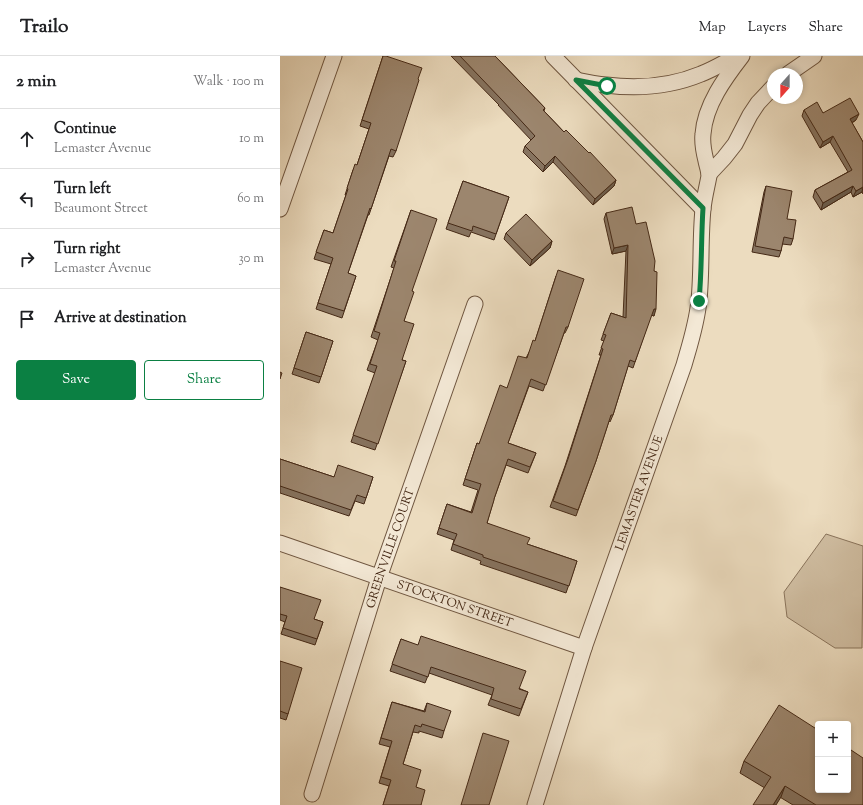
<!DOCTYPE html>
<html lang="en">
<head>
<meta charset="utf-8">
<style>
	body { margin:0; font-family:"Sorts Mill Goudy",serif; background:#f6f6f6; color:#202124 }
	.controls { position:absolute; right:12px; bottom:12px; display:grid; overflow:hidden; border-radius:4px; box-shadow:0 2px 6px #0003 }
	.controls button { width:36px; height:36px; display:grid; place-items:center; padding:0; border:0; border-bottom:1px solid #e0e0e0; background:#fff; color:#202124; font:20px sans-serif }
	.compass { position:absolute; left:487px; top:12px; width:36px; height:36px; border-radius:50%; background:#fff; box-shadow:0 2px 6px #0003; rotate:201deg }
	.stop { position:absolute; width:12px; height:12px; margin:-9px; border:3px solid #0b8043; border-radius:50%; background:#fff }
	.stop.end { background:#0b8043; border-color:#fff; box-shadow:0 1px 4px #0008 }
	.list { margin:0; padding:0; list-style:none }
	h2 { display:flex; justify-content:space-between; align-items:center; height:52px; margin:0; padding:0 16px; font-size:17px }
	h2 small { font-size:13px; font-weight:400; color:#757577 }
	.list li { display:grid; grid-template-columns:26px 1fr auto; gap:12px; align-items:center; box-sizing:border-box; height:60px; padding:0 16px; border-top:1px solid #e0e0e0 }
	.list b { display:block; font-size:15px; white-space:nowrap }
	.list p { margin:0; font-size:13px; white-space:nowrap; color:#757577 }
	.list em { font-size:13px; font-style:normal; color:#757577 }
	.actions { display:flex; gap:8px; padding:12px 16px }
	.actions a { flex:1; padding:9px 0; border:1px solid #0b8043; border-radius:4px; text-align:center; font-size:14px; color:#0b8043 }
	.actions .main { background:#0b8043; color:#fff }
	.icon { flex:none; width:22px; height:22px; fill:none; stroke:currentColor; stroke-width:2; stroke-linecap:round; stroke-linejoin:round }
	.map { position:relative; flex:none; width:583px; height:749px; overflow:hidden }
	header { display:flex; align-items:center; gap:24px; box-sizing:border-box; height:56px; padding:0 20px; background:#fff; border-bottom:1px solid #e0e0e0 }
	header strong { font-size:19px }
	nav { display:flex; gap:22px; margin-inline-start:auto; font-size:14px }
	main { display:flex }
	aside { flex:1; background:#fff }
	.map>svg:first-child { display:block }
	.garden { fill:#d0bea2; stroke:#8a745c }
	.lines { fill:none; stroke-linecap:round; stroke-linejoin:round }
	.street-casing { stroke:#6f5640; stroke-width:17 }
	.street { stroke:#f3e8d5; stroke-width:15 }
	.wall { fill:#86735f; stroke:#452916 }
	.shaded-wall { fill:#6d5e4d; stroke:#452916 }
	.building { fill:#9c866e; stroke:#452916 }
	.route { stroke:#0b8043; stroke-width:5 }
	.labels { text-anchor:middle; stroke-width:3; stroke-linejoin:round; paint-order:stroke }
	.street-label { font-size:12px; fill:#452916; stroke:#f3e8d5 }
</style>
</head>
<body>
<header>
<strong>Trailo</strong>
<nav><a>Map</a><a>Layers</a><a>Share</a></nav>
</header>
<main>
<aside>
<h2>2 min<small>Walk · 100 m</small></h2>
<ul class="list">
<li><svg class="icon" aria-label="ahead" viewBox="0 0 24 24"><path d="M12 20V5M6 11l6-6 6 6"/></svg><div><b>Continue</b><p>Lemaster Avenue</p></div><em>10 m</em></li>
<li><svg class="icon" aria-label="left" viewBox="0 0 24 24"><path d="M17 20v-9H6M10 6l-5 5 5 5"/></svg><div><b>Turn left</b><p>Beaumont Street</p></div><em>60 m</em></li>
<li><svg class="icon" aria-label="right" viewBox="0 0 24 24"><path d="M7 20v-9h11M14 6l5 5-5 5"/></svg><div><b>Turn right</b><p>Lemaster Avenue</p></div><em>30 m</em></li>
<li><svg class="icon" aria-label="arrive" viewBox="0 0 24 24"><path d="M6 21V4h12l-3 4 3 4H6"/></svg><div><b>Arrive at destination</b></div></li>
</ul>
<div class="actions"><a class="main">Save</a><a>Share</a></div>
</aside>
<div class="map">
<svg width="583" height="749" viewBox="0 0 583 749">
	<rect width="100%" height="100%" fill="#ecdcbf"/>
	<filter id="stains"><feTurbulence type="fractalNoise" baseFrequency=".005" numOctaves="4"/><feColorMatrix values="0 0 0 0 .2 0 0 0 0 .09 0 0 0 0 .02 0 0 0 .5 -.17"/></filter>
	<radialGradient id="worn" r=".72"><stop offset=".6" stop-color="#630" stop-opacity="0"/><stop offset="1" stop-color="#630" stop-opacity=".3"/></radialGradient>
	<path class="garden" d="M546 478 583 490 582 592H555L507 561 504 536Z"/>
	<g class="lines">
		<defs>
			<g id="street">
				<path d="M273 0 423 153"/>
				<path d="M508 18 534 0"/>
				<path d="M296 24C306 26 316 28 326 29 358 33 392 30 421 18 434 13 445 6 457 0"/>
				<path d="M429 118 444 102 455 88 470 59 478 47 493 31"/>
				<path d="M0 153 54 0"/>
				<path id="s1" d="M0 487 304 592"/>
				<path id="s2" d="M32 738 99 522 195 248"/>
				<path id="s3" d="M255 749 304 592 404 309C410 288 417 267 419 244 422 214 420 183 423 153 424 142 427 131 429 120 429 115 427 110 426 105 424 97 422 86 423 78 425 49 445 22 462 0"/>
			</g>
		</defs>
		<use href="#street" class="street-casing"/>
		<use href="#street" class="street"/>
	</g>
	<path class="wall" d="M103 0 116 95 113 101 109 100 91 153 89 159H88L68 217 76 220 62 262 36 253 51 208 34 203 44 174 53 177 66 139H65L73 114 77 109 89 73 80 70Z
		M171 0H215L265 52 264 55 284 76 309 97 336 124 334 130 313 149 273 106 263 116 243 96 245 90 251 84 218 49H219Z
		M524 54 543 57 576 64 572 67 583 86V138L582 136 573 141 571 136 541 154 533 141 535 134 568 116 550 86 540 92 522 60Z
		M183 125 229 141 214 184 191 176 189 181 166 173Z
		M486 130 513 183 511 189 502 188 501 195 499 201 472 196 484 136Z
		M131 154 132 235 124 265 122 304 126 305 95 394 71 386 95 317 87 314 98 284 91 281 114 212 111 211Z
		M326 157 356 168 374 215V260L371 259 353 312 348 310 333 359 330 366 329 365 316 405 296 460 270 451 285 410 321 299H319L324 285 321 284 331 257 343 261 346 195 332 198 324 163Z
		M226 177 272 185 270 192 250 210 224 183Z
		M276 220 288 271 285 277H284L263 335 249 330 228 387 256 397 248 417 226 409 214 443 207 467 247 488 297 505 286 537 200 508 201 505 171 494 174 484 157 478 167 448 191 456 198 434 183 429 197 387 199 388 227 332 246 302 255 285Z
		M26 276 53 285 39 327 12 318Z
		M0 403 54 421H93L84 448 75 445 69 460 0 437Z
		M0 531 34 563 43 566 35 589 1 578 5 566 0 564Z
		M121 583 248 636 239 660 208 649 212 639 149 617 145 627 110 615Z
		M0 605 8 658 6 664 0 662Z
		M112 646 144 655 147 647 164 675 162 682 139 675V677L133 676 123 708 136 731 141 749H103L109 730 99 727 110 691 99 688Z
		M464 705 583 749H513L460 717Z"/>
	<path class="shaded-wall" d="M579 58 576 64 568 69 570 63Z
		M553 80 550 86 540 92 543 86Z
		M275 100 273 106 263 116 265 110Z
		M336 124 334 130 313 149 315 143Z
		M573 130 571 136 541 154 543 147Z
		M583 131 582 136 573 141 576 135Z
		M272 185 270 192 250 210 252 204Z
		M348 189 346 195 332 198 334 192Z
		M374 253H376L374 260 371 259Z
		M505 730 501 741 496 749H493Z"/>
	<path class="building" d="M103 0H106L142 12 138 23 139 24 116 95 111 93 91 153 90 152 68 217 76 220 64 255 38 247 53 202 36 196 44 174 53 177 68 133 67 132 75 108 77 109 91 67 82 64Z
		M180 0H215L265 52 263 54 284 76 286 74 309 97 310 96 336 124 315 143 275 100 265 110 245 90 255 80 221 43Z
		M570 42 579 58 570 63 583 86V131L576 135 573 130 543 147 535 134 572 114 553 80 543 86 524 54 537 46 543 57Z
		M183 125 229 141 216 178 193 170 192 175 168 167Z
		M486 130 512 135 507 163 516 164 513 183 504 181 501 195 475 190Z
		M352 151 356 168 366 166 375 205 374 215 377 216 376 253H374L355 306 350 304 333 359H331L316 405 298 454 273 445 288 403 323 293 321 292 326 279 323 278 331 257 346 262 348 189 334 192 326 157Z
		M131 154 157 163 132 235 134 236 124 265 134 268 122 304 126 305 98 388 73 379 97 310 90 308 100 277 94 275 116 205H114Z
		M246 158 272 185 252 204 226 177Z
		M278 214 304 223 288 271H286L266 329 251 323 228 387 256 397 250 411 228 403 214 443V444L207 467 250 482 247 488 297 505 289 530 203 501V499L173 488 177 478 159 472 167 448 192 457 201 428 185 423 197 387 199 388 220 329 227 332 238 300 247 302 253 284 255 285Z
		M26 276 53 285 41 321 14 312Z
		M0 316 2 317 0 323Z
		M0 403 54 421 58 409 93 421 86 442 77 439 71 454 0 430Z
		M0 531 41 544 34 563 43 566 37 583 3 572 7 560 0 558Z
		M141 580 246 615 239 633 248 636 241 653 211 643 214 632 151 611 148 621 112 608 121 583 138 589Z
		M0 605 22 612 8 658 0 655Z
		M112 646 145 656 147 647 171 655 164 675 142 668 141 671 135 669 123 708 141 714 136 731 145 734 141 749H103L111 724 101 721 112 685 101 682Z
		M499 649 538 674V734H568V692L583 702V749H536L505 730 493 749H473L491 721 464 705Z
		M203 677 229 685 209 749H181Z"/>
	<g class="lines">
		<path class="route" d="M327 30 296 24 423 152C421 183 422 214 419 245"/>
	</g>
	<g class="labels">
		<g class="street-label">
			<text dy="4" stroke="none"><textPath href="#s3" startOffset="329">LEMASTER AVENUE</textPath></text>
			<text dy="4" stroke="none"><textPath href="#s2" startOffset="258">GREENVILLE COURT</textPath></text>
			<text dy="4" stroke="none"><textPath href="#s1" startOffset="185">STOCKTON STREET</textPath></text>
		</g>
	</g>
	<rect width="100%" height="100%" filter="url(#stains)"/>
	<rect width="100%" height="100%" fill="url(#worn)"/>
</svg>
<div class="controls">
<button>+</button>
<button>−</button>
</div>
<svg class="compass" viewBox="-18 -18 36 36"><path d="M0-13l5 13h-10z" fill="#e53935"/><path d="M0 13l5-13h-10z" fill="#757577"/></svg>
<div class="stop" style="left:327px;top:30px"></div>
<div class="stop end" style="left:419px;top:245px"></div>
</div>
</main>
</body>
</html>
